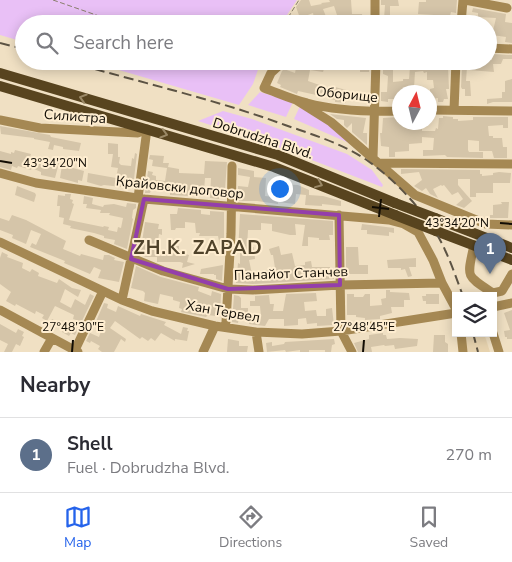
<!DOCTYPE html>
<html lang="en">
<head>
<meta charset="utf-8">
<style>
	body { margin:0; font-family:"Nunito Sans",sans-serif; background:#f2f2f3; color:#2b2b33 }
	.controls { position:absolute; right:15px; bottom:15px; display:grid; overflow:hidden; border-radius:0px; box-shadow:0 2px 12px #0003 }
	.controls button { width:45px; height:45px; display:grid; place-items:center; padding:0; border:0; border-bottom:1px solid #e1e1e2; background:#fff; color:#2b2b33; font:25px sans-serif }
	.compass { position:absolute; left:392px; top:85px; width:45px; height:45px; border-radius:50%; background:#fff; box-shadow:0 2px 12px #0003; rotate:7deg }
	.you { position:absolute; left:279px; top:188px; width:18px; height:18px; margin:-12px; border:4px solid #fff; border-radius:50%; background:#1a73e8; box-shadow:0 0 0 8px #1a73e833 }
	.badge { display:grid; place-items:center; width:32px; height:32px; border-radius:50%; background:#2563eb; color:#fff; font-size:16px; font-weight:700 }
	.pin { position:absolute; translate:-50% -41px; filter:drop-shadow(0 1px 2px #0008) }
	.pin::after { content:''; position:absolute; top:26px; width:18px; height:15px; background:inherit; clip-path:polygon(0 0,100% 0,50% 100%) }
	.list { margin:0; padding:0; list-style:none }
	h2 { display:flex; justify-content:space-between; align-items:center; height:65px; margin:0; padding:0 20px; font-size:21px }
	h2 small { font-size:16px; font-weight:400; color:#7c7c81 }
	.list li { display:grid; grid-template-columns:32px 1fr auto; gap:15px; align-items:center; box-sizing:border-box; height:75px; padding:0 20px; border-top:1px solid #e1e1e2 }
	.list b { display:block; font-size:19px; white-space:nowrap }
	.list p { margin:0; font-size:16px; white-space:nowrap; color:#7c7c81 }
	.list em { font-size:16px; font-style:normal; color:#7c7c81 }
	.icon { flex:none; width:28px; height:28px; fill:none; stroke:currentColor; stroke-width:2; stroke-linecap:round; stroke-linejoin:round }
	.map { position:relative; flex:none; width:512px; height:352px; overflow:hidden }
	.search { position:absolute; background:#fff; box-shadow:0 2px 12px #0003; left:15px; right:15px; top:15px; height:55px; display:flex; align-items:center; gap:12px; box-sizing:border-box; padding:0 18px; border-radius:28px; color:#7c7c81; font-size:19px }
	.sheet { height:140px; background:#fff }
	nav { display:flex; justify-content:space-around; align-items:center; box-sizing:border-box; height:70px; border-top:1px solid #e1e1e2; background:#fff; font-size:14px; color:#7c7c81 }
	nav a { display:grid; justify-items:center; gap:2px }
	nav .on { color:#2563eb }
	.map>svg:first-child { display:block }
	.built { fill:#e7d3af }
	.green { fill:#e9c0f6 }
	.building { fill:#d5c5a9; fill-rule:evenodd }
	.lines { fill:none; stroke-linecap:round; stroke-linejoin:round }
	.path { stroke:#897e6b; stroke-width:1; stroke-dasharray:5 2.5; stroke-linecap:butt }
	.minor { stroke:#a58853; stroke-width:9 }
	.major { stroke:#58441f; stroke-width:10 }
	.rail { stroke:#5c5344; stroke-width:2; stroke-dasharray:10 5; stroke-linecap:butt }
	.major-bridge { stroke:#58441f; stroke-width:10 }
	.oneway { stroke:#9a8866 }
	.marked { fill:none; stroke:#943eab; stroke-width:4; stroke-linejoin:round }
	.ticks { fill:none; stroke:#110c04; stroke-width:2 }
	.labels { text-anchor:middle; stroke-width:4; stroke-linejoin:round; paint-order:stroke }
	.street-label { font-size:14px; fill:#110c04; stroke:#feedd0 }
	.district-label { font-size:19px; font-weight:bold; letter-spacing:1px; fill:#4f422a; stroke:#feedd0 }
	.ticks-label { font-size:12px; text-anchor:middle; fill:#110c04; stroke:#feedd0; stroke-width:4; stroke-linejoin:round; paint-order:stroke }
</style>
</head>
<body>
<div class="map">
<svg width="512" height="352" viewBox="0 0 512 352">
	<rect width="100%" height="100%" fill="#f0e0c3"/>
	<path class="built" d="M463 333H484L490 352H465Z"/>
	<path class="green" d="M0 0H297L281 24H24V42L0 35Z
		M88 61H261L253 84 239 105Z
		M260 92 293 102 286 117 248 105Z
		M300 106 350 140 349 143 294 119Z
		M223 111 252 119 347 154 372 170 383 185 382 187 278 147 198 121Z"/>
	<path class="building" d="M301 0H309L311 6 322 4 321 3 330 2 329 0H351L352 14H362L363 19 356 20 357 22 348 23 347 19 339 21 334 6 323 9 329 24H315L313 13 300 18 296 7Z
		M381 0H398L399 6H390V19H384L385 5H381Z
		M426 0H457L456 13 451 12 448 24 439 22V24H433L434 15 418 14 419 2H426Z
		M473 8 506 14 505 22 512 23V43L505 42 506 37 492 35 496 18 478 17V13L472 12Z
		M492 54 512 55V59H503L501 64H493L494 72 469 70V65L481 66V61L492 60Z
		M300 61 310 63V61H318L325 64 326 62 337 63 336 70 324 69 323 72 310 70 308 81 334 90 335 87 350 91 349 101H346V103L335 102V100L331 99 332 95 322 92 321 96 298 91 297 94 280 87 281 85 277 83 282 71 284 69 295 73 296 68 299 69Z
		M362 61H370L369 72H360V66L350 65V62Z
		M388 61 415 62V63L420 64 434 63V65L448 66 449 89H446L448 99H444L443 102H438V98L430 99V89L434 88 433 80H427V72L424 73 423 71 415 72 414 88 418 87 420 92H400V99H388V102L381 101V92H387L388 76 383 74V68H386ZM401 67H410L409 79H403V81L393 82V70H400Z
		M462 67H467L466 81H470L471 96H465V89H462L461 87Z
		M512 79V102H493L487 104V99L502 98V92H505V81Z
		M330 114 366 118 363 133H367V145L352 132V123L347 128 344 125V120L337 119Z
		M443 116 453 117V119H458V121L473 120V117H508V128H503V125L488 126 489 136H493V138H502L503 147H507V158H494L492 151H479V141L468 140V150L469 152H483V158L447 157 445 155 423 156V150H433L434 138 422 137V143L409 144V151L395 152V157H389V147L381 146 380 133H382L383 118 400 117V122H422V131H435L436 128 438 129 439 118H443Z
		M0 126 50 135 51 137 81 143 79 151 63 149V147L54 145 53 150 48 149 50 142 34 139V138L1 134Z
		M108 143 118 144V157H120L119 163 121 165 131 166 132 158 134 159 135 153 137 154 133 187 123 185 122 187 104 185 101 186 87 182 88 173 116 178 118 168 111 167 113 154H108Z
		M15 150 31 154 29 160 45 166 46 161 59 163 55 178 41 175V172L32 168 31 170 18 166 17 168 12 166 11 170 0 167V151L11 154V152L14 153Z
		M150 155 164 156 163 163H169L168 167 179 169V173L204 174 205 161 227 162 225 190H222V192L219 194V199L210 198 211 178H205L204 191 189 190V196L170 195V192L154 188V190H151L150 193H145L148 171 153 172 152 175 156 176V180L165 181 167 168 152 166 153 160 149 159Z
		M62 165 84 171 82 181 78 180V183L60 178Z
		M238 168 254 171V177L266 178 265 196 274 197 275 192 280 193V184L298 185 309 190V195L323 196 341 201V206L322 204V206L305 205 306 195 296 194 295 204 278 202V204L257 201H238V186L248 187 250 177 238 175Z
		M401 169 480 170V174H482V176L493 175V173L499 172 511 173 510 183H493V193H476V197H470V179H458V185L472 201 464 208 456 205 463 199 458 192 452 195 444 185 442 186 441 185 433 189 438 198 430 194 426 188 422 191 414 186 422 180 419 172 401 174Z
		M17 186 35 193 36 195 34 202 15 195Z
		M65 194H71L70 199 73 200 72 203 74 204 69 220 103 227 104 226 109 227 108 230 117 232 118 227 121 228 123 218 109 215 110 213H100L101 210 86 208 87 204H83L84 196 93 198 92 204 103 207 104 205 114 204 126 207 127 203 136 204V208L133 210 132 218 133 219 127 249 114 244 115 240 104 238V236L94 233 70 228 71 226 63 224 64 218 59 217 60 206H57L58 195 65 196Z
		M501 202H509L508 218H490V215H493V205L502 204Z
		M178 208 201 210V214L210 215V211L224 212V252H221L218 236H199L200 233H196L195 223 185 222V228H176L175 230H171L170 214H177Z
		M240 214 333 221V235H329L330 240H319V238L308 237V246H302L305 225 295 224 296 235H290L272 231V224L261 223V230H248L247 248 254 247 255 259 249 260 252 274 275 268 273 255H271L269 249 279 246 281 255 292 253 295 266 305 265V262L311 261 312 267H330V278H334V279L253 284 236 283 235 274H237L238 263 240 264V253H238Z
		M12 215 26 220 66 241 63 249 80 256 81 254 103 260 104 255H109L115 258 114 260 124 262 119 282 98 278 101 270 94 267 90 274 64 263 65 261 30 247 32 243 36 245 41 234 31 230 26 244 12 238 13 235 0 230V218L9 221Z
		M145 222 159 224 158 229H162V235L159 234 157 250 170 249V246H179V252L189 255 187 262 195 264 182 268 183 263 180 262H157V257H146L140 255Z
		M362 224 394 228V233L389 232V236L367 234V230H361Z
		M346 247H358L359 265H368V274H346Z
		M2 252 8 255 7 257 23 263 22 268 30 272 32 269 39 273 38 276 57 283 59 279 72 288 81 290 78 297 65 289 60 302 71 308 75 299 85 305 90 294 94 296 81 323 75 321 76 320 73 319 74 315 55 306 47 321 42 318 44 315 36 311 35 314 16 304 15 306 6 301 11 292 0 284V258Z
		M416 258V267H409L412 276 408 277 405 269 401 270V268H388L387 260Z
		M223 265 222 281 216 279V275H214V274H200L201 269Z
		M136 266 161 277 199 287 198 291 211 296 212 291 221 294 220 316 217 314 216 316 208 315 206 317 181 312 182 309 179 308 180 302 173 300V297L160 294 158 304 144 301 145 293 143 291 131 288Z
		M386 290H390V292L409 293 410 300H404V307H391L392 313 380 316V319L365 320V318L356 317V315H347V294H354V297H363L365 294H370V306L382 305 381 299 386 298Z
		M316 293 317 301 304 302 305 311 316 310 317 316H326V309L332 308 334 325 317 326V323L307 324 306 318 298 319V325L284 326V319H269L265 326 249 324 250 316 261 317 260 306H250V301H255V296L269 295 270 304H274L273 311H283L286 294Z
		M426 294H439V304H426V301H423L422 296H426Z
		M234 295 239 296 241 298V308H248V315H239L238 323 232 322Z
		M104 303 108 304 107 308 116 312 118 306 140 316 141 314 166 322 164 325 181 334 183 327 188 328 187 331H189L187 341 175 339V341L161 333 155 341 151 338 148 341 142 337 140 339 115 321 110 328 126 339 125 342 121 339 114 352H102L98 349 100 346 91 341 90 343 86 341 90 333 99 337 102 328 94 326Z
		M512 310V339H507V337H505L504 331 510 330 504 313Z
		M52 319 71 329 73 326 78 328 75 335 71 333 69 336 62 332 63 330 50 323Z
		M0 324 16 333 18 329 24 332 22 336 24 337 20 346 16 344 12 352H4L8 344 0 340Z
		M383 333V335H386L387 339 400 338 418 339 417 346 395 349 394 345 385 346 384 345 371 347 372 352H358L354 343 369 339V335Z
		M434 335H445V342L448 344V352H433Z
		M228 339 239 341V346H248L247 352H227Z
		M334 339 335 344 332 345 331 352H325V350H309V352H300V350L286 352 285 350 267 352 266 343 272 342V346L284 344 285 342Z"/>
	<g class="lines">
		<path class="path" d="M53 0 122 24
			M284 24 299 0"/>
		<path class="minor" d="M465 0 507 8
			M375 24V0
			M461 24 463 0
			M488 48 512 49
			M284 61 271 73 264 88C278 93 293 100 307 103 337 111 369 112 400 111
			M296 100 331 122 415 195 486 224 512 225
			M430 110 512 111
			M454 110 456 61
			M0 120 40 128 138 133 147 129
			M373 157 376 61
			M378 163 512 164
			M0 173 36 183 144 199 389 220 404 224 418 232 433 260 442 283 456 309
			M138 198 147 129
			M339 215 341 331 352 352
			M89 240 163 271 228 289 253 290 340 285 442 283
			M0 242 122 300 152 311 215 326 256 332 302 334 341 331 456 313
			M474 245C467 278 465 275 493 293L502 291 512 274
			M122 300 144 199
			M493 307 512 303
			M0 310 78 352
			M226 322 231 234 232 166
			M256 332 259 352
			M461 333 463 352
			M493 333 499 352
			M75 350 103 291
			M44 352 52 338
			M203 352 215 326"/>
		<path class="major" d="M0 73 278 155 395 203
			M0 86 274 167 395 215
			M435 218 512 248
			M436 231 512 260"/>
		<path class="rail" d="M0 43 24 49
			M66 61C139 82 214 99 285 125 314 135 344 144 368 161 397 181 431 218 445 250 452 265 457 280 463 296
			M473 333 478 352"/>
		<path class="major-bridge" d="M395 203 435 218
			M395 215 436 231"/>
	</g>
	<defs><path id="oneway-chevron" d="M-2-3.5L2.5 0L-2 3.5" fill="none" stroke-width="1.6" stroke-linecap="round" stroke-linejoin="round" transform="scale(1.25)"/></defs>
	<g class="oneway">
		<use href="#oneway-chevron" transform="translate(83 98) rotate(-163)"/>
		<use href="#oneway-chevron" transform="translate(164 134) rotate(16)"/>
		<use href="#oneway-chevron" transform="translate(319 184) rotate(22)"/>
	</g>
	<path class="marked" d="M144 199 339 215 340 285 228 289 131 259Z"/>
	<path class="ticks" d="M0 161 12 163M372 207 389 209M379 217 381 199M500 223 512 224M72 352 73 340M363 352 364 340"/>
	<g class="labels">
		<g class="street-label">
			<text transform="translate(347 94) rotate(6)" y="5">Оборище</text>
			<text transform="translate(75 116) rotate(4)" y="5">Силистра</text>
			<text transform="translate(263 138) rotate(18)" y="5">Dobrudzha Blvd.</text>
			<text transform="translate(180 187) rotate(6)" y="5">Крайовски договор</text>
			<text transform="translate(291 273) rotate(-2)" y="5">Панайот Станчев</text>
			<text transform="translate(223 311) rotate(10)" y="5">Хан Тервел</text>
		</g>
		<g class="district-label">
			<text x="198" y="254">ZH.K. ZAPAD</text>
		</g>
	</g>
	<g class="ticks-label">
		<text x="55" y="167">43°34'20"N</text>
		<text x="457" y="227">43°34'20"N</text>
		<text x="73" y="331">27°48'30"E</text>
		<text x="364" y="331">27°48'45"E</text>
	</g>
</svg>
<div class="controls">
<button><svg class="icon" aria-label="layers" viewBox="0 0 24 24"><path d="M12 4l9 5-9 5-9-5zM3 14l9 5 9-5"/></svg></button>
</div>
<svg class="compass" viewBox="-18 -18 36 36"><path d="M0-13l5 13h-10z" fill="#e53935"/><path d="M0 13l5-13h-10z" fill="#7c7c81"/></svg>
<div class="you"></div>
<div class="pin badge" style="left:490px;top:274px;background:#5c6f8a">1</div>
<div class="search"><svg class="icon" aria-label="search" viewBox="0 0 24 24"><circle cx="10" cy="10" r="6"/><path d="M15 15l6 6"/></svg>Search here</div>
</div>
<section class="sheet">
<h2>Nearby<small></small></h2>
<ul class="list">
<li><span class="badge" style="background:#5c6f8a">1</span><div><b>Shell</b><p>Fuel · Dobrudzha Blvd.</p></div><em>270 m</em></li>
</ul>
</section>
<nav>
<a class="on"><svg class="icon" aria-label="map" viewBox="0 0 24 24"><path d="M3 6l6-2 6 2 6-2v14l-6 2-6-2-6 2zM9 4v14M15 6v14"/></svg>Map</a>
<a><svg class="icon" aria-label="directions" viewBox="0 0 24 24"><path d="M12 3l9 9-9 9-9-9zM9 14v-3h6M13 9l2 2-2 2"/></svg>Directions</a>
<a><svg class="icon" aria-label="saved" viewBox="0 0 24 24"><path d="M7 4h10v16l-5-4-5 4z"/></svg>Saved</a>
</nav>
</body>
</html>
